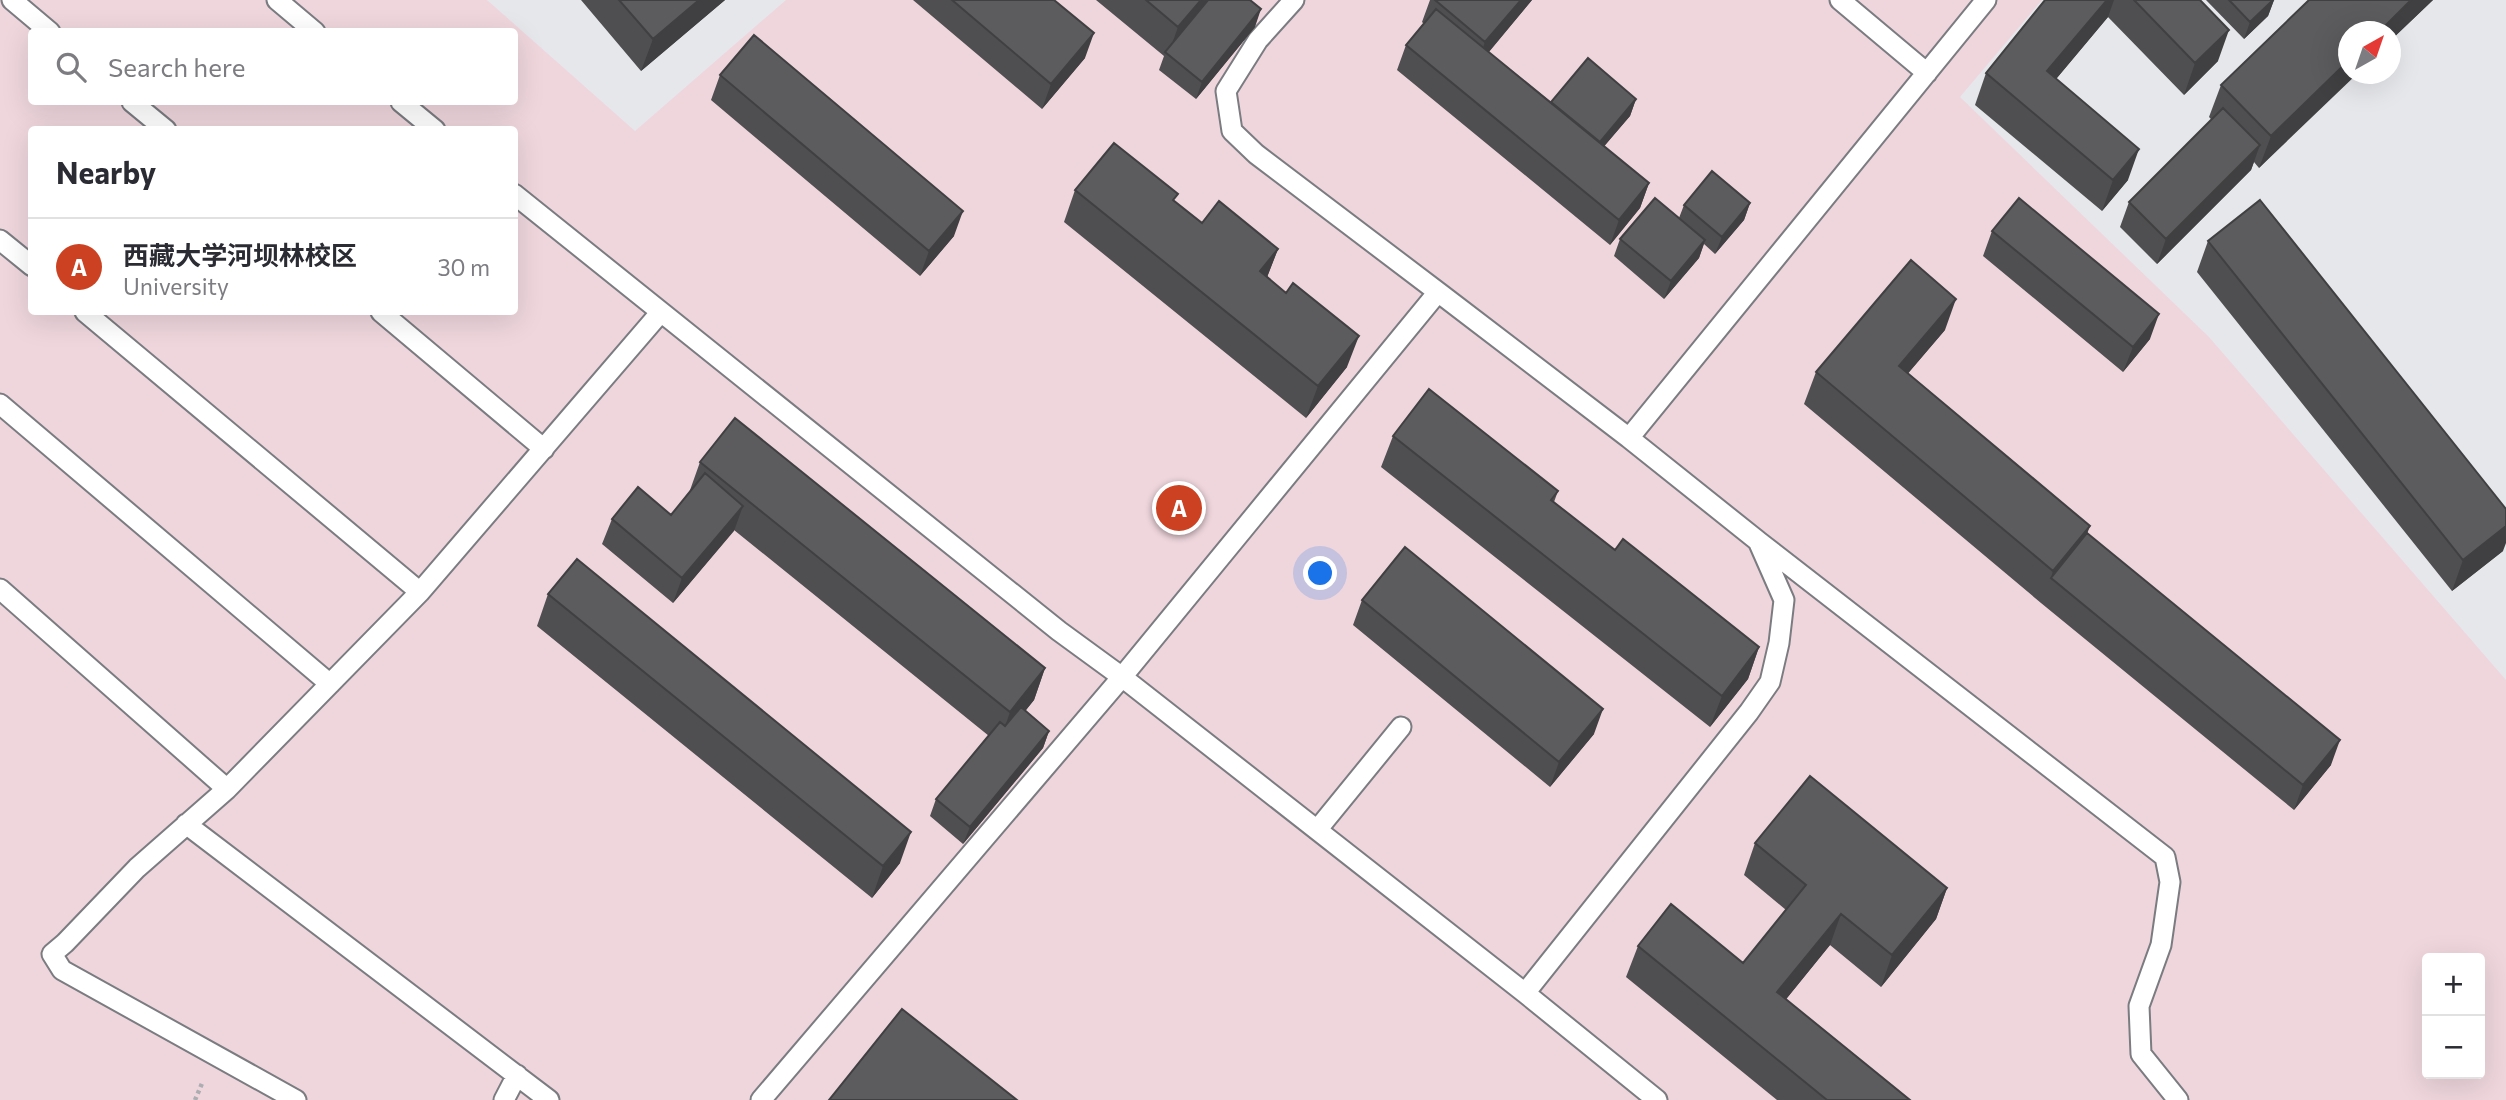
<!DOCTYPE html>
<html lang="en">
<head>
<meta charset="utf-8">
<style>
	body { margin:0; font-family:Commissioner,"Noto Sans SC",sans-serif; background:#f2f2f3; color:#2b2b33 }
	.controls { position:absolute; right:21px; bottom:21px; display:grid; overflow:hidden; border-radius:7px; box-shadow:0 7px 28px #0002 }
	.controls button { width:63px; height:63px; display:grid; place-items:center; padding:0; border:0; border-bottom:2px solid #e1e1e2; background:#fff; color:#2b2b33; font:35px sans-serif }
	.compass { position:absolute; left:2338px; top:21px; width:63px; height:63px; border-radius:50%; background:#fff; box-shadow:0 7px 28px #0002; rotate:40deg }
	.you { position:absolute; left:1321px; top:574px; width:24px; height:24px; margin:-18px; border:5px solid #fff; border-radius:50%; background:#1a73e8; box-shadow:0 0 0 10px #1a73e833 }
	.badge { display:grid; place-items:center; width:46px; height:46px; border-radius:50%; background:#cb4121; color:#fff; font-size:23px; font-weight:700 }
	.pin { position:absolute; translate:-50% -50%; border:4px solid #fff; box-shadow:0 2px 7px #0006 }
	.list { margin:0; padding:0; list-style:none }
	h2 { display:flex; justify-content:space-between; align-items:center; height:91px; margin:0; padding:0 28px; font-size:30px }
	h2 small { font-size:23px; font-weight:400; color:#7c7c81 }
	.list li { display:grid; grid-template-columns:46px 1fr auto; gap:21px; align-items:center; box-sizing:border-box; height:98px; padding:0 28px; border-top:2px solid #e1e1e2 }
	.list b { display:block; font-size:26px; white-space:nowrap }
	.list p { margin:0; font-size:23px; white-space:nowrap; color:#7c7c81 }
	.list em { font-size:23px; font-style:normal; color:#7c7c81 }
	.icon { flex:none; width:38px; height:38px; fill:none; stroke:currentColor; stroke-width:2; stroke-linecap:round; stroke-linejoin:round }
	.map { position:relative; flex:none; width:2506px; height:1100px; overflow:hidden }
	.search { position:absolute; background:#fff; box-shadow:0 7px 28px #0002; left:28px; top:28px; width:490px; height:77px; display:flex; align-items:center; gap:18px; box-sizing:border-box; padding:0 24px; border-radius:7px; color:#7c7c81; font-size:26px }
	.panel { position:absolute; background:#fff; box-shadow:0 7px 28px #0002; left:28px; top:126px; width:490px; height:189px; border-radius:7px }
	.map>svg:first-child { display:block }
	.education { fill:#efd6dd; fill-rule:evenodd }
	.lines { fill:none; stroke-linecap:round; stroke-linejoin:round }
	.service-casing { stroke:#7b7c80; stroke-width:23 }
	.path { stroke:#acadb0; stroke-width:4.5; stroke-dasharray:3.5 3.5; stroke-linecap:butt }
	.service { stroke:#fff; stroke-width:19 }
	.wall { fill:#4f4e51 }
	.shaded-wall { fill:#404042 }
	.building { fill:#5c5b5e; stroke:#404042; stroke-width:2 }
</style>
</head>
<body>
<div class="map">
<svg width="2506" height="1100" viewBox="0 0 2506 1100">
	<rect width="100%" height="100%" fill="#e6e7eb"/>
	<path class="education" d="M0 0H487L635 131 786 0H2042L1960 97 2209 337 2506 680V1100H0ZM32 32H514V102H32ZM32 130H514V312H32ZM2427 958H2480V1074H2427Z"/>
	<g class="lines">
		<defs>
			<path id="service" d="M12 0 50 32
				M277 0 315 32
				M1294 0 1258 40 1226 91 1232 131 1256 154 1438 292
				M1840 0 1927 73
				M132 102 166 130
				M401 102 435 130
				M514 194 1059 631 1122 677 1525 993 1657 1100
				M0 240 32 266
				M85 312 420 592
				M381 312 544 449
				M0 404 330 684
				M1758 541 2165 857 2170 882 2161 945 2139 1006 2141 1054 2178 1100
				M0 589 227 789
				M186 824 549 1100
				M1317 830 1401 727
				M1525 993 1749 712 1770 682 1779 643 1784 600 1758 541 1629 438
				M296 1100 62 970 52 954 65 943 137 868 227 789 420 592 660 313
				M504 1100 517 1075
				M761 1100 1122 677 1438 292 1629 438 1986 0"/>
		</defs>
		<use href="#service" class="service-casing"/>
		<path class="path" d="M195 1100 203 1081"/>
		<use href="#service" class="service"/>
	</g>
	<path class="wall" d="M581 0H725L641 71Z
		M913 0H1054L1085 58 1042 109Z
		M1096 0H1250L1255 27 1196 99 1159 70 1164 56Z
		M1430 0H1532L1489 52 1551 102 1636 99 1630 116 1604 146 1649 183 1640 208 1610 245 1397 70 1406 45 1424 24 1422 22Z
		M2045 0H2200L2218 61 2184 95 2108 17 2056 79 2128 180 2102 211 1975 105 1986 73Z
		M2206 0H2274L2268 16 2244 39Z
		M2309 0H2433L2390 41V32L2259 168 2254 162 2251 170 2157 264 2120 227 2129 202 2212 120 2209 117 2221 85Z
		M720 75 954 236 920 276 711 100Z
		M1075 190 1175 202 1202 223 1278 249 1267 277 1347 367 1306 418 1064 222Z
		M1750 203 1744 220 1715 254 1704 244 1699 258 1664 299 1614 256 1620 239 1679 218 1684 205Z
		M1992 231 2150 339 2123 372 1983 256Z
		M2208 241 2503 551 2452 591 2197 272Z
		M1945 330 1908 373 2087 533 2331 765 2294 810 2041 603 1804 404 1816 372Z
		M1393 436 1558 491 1554 502 1615 550 1759 647 1748 679 1710 727 1381 467Z
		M700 462 1045 668 1034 700 1025 711 1049 731 1043 748 963 844 930 816 936 799 989 736 734 530 673 603 602 544 612 519 671 515 689 493Z
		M548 594 900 863 872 898 537 626Z
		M1362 600 1594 734 1550 787 1353 625Z
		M1755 843 1947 888 1936 919 1881 987 1830 945 1786 999 1910 1100H1777L1626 977 1638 946 1743 963 1786 910 1744 875Z"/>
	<path class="shaded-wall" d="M699 0H725L641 71 653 39Z
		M1201 0H1215L1168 55 1178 27Z
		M1521 0H1532L1476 67 1485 42Z
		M2107 0H2114L2108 17 2036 103 2047 71Z
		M2273 0H2274L2268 16 2244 39 2250 22Z
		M2411 0H2433L2390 41V32H2379Z
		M1261 9 1255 27 1196 99 1202 82Z
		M2229 30 2218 61 2184 95 2195 63Z
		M1094 33 1085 58 1042 109 1051 84Z
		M2348 61V74H2357L2259 168 2271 136Z
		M1636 99 1630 116 1590 163 1597 146Z
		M2260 145 2251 170 2157 264 2166 239Z
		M2139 149 2128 180 2102 211 2113 180Z
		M1649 183 1640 208 1610 245 1619 220Z
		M1750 203 1744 220 1715 254 1722 237Z
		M963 211 954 236 920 276 929 251Z
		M1705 240 1699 258 1664 299 1671 281Z
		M1278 249 1266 280 1260 271Z
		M1956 299 1945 330 1888 397 1899 366Z
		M2159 314 2150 339 2123 372 2133 347Z
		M1359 336 1347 367 1306 418 1318 386Z
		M743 506 734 531 673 603 682 578Z
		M2090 526 2078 558 2051 578 2053 571Z
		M2506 526V543L2503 551 2452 591 2463 560Z
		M1759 647 1748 679 1710 727 1722 696Z
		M1045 668 1034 700 999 744 1010 712Z
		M1603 709 1594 734 1550 787 1559 762Z
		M1049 731 1043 748 963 844 970 827Z
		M2340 740 2331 765 2294 810 2303 785Z
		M911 832 900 863 872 898 883 866Z
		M1947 888 1936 919 1881 987 1892 955Z
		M1841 914 1830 945 1766 1024 1777 992Z"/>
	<path class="building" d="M619 0H699L653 39Z
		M952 0H1054L1094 33 1051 84Z
		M1146 0H1201L1178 27Z
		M1208 0H1250L1261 9 1202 82 1165 52Z
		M1435 0H1521L1485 42Z
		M2045 0H2107L2047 71 2139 149 2113 180 1986 73Z
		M2134 0H2200L2229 30 2195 63Z
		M2229 0H2273L2250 22Z
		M2309 0H2411L2379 32H2348V61L2271 136 2221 85Z
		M1436 9 1649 183 1619 220 1406 45Z
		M754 35 963 211 929 251 720 75Z
		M1588 58 1636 99 1600 142 1551 102Z
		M2223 108 2260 145 2166 239 2129 202Z
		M1114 143 1178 194 1173 200 1202 223 1219 201 1278 249 1260 271 1286 293 1293 283 1359 336 1318 386 1075 190Z
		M1712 171 1750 203 1722 237 1684 205Z
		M1655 198 1705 240 1671 281 1620 239Z
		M2019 198 2159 314 2133 347 1992 231Z
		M2260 200 2506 509V526L2463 560 2208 241Z
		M1911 260 1956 299 1899 366 2090 526 2053 571 1816 372Z
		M1429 389 1558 491 1551 500 1615 550 1623 539 1759 647 1722 696 1393 436Z
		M735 418 1045 668 1010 712 700 462Z
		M705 473 743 506 682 578 612 519 638 487 671 515Z
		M2087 533 2340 740 2303 785 2051 578Z
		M1405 547 1603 709 1559 762 1362 600Z
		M577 559 911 832 883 866 548 594Z
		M1021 707 1049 731 970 827 936 799 1000 722 1005 726Z
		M1810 776 1947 888 1892 955 1841 914 1777 992 1910 1100H1827L1638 946 1671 904 1743 963 1806 885 1755 843Z
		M902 1009 1017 1100H829Z"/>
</svg>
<div class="controls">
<button>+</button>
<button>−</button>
</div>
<svg class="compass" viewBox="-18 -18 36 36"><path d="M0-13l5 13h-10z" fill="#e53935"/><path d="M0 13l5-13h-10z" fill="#7c7c81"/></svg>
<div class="you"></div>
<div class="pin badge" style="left:1179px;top:508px">A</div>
<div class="search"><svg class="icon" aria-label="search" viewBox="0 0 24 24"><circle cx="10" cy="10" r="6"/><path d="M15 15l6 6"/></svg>Search here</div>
<section class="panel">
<h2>Nearby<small></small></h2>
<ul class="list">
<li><span class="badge">A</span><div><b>西藏大学河坝林校区</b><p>University</p></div><em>30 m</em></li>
</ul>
</section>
</div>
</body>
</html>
